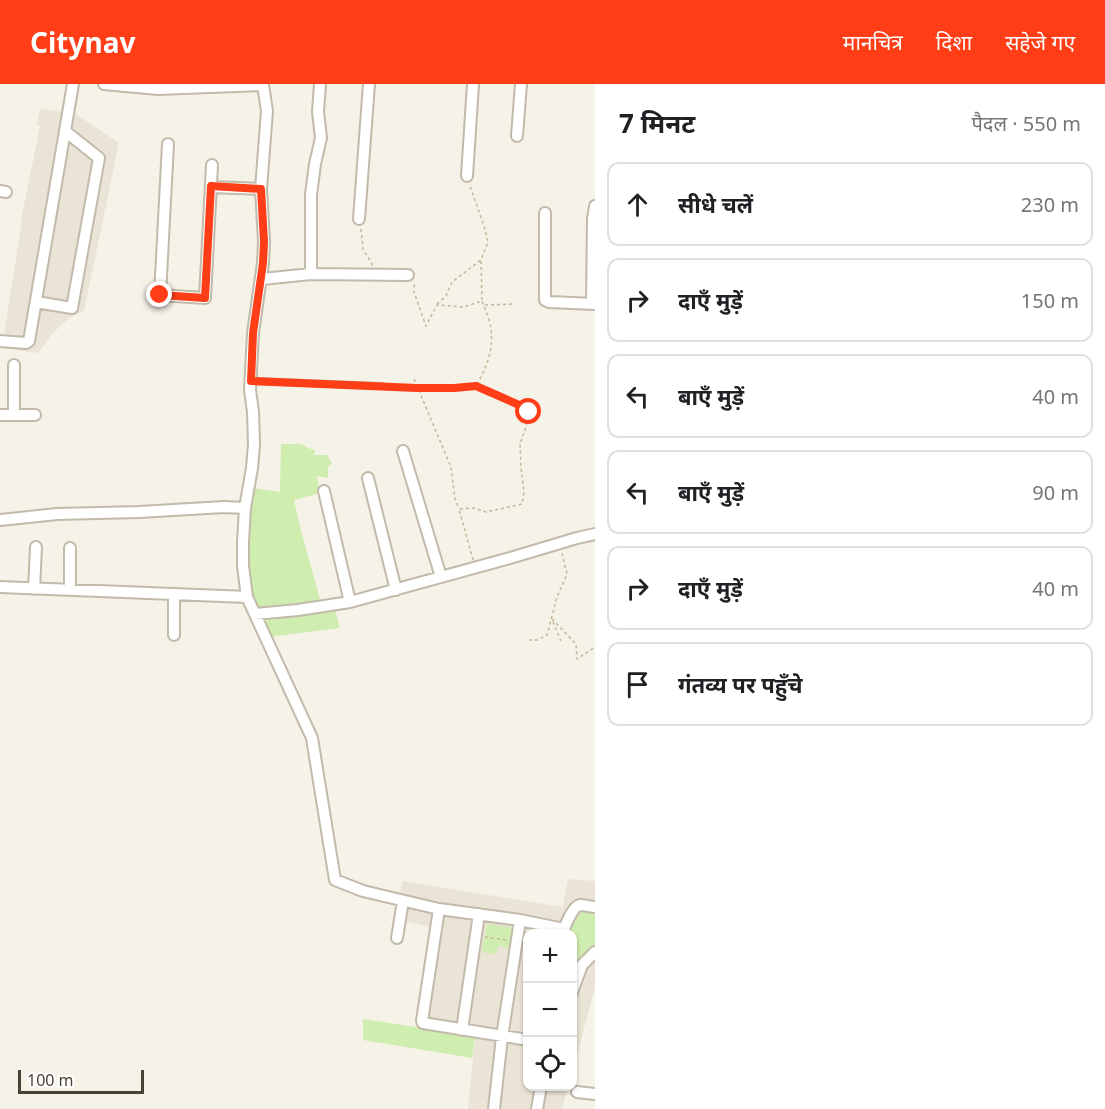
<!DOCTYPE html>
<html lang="hi">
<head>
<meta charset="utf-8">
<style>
	body { margin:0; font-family:"Noto Sans","Noto Sans Devanagari",sans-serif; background:#f6f6f6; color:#202124 }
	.controls { position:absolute; right:18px; bottom:18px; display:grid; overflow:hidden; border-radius:12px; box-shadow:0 2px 4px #0004 }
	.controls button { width:54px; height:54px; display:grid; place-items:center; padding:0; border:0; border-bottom:2px solid #e0e0e0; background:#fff; color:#202124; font:30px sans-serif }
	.scale { position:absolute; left:18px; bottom:15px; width:126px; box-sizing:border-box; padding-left:6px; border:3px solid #4a4236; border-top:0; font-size:16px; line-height:21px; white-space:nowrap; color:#4a4236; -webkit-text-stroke:4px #fff; paint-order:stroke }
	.stop { position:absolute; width:18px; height:18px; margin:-14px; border:4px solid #ff3d16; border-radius:50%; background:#fff }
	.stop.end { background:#ff3d16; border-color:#fff; box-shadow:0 2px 6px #0008 }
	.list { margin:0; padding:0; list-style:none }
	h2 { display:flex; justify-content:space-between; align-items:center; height:78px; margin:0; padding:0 24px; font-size:26px }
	h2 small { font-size:20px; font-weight:400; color:#757577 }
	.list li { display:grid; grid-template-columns:39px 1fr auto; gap:18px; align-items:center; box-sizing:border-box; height:84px; margin:0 12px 12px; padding:0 12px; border:2px solid #e0e0e0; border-radius:12px }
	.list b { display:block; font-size:22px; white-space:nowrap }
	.list em { font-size:20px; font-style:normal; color:#757577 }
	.icon { flex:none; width:33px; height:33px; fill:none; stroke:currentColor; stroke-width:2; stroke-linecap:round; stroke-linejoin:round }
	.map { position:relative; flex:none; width:595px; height:1025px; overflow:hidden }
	header { display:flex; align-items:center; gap:36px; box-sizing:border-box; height:84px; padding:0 30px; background:#ff3d16; color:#fff }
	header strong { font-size:28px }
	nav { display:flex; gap:33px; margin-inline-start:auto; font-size:21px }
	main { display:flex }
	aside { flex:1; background:#fff }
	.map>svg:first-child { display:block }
	.residential { fill:#eae4d6 }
	.green { fill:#cfedae }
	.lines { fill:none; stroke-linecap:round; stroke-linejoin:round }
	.service-casing { stroke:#c2baaa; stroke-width:8 }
	.minor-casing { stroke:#c2baaa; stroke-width:14 }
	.path { stroke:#c5b699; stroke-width:1.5; stroke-dasharray:3 3; stroke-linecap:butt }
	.service { stroke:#fff; stroke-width:5 }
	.minor { stroke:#fff; stroke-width:10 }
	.route { stroke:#ff3d16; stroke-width:8 }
</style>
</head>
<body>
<header>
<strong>Citynav</strong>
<nav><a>मानचित्र</a><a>दिशा</a><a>सहेजे गए</a></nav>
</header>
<main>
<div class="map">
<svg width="595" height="1025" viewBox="0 0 595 1025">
	<rect width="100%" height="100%" fill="#f5f2e8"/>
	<path class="residential" d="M67 5 73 28 119 59 84 227 69 234 53 249 38 269 2 264 22 136H21L40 42 37 41 40 25 62 28Z
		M568 795 595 797V903L573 986 572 850H528V1002L568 1003 562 1025H468L475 952 416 942 433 844 394 834 403 797 563 823Z"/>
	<path class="green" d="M281 360H301L308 364 315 366 314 371H327L332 379 328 383V394L317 392 320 409 294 416 299 439 321 519 259 527 252 511 246 480 252 404 280 408Z
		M334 522 340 544 269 553 260 533Z
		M583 827 595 828V862L579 878 573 898 572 850H565Z
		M487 840 514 844 511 864 498 862 496 870 482 868 484 853 497 855 485 853Z
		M363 935 475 952 472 974 363 956Z"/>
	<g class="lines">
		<defs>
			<path id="service" d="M251 297 382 302"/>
			<path id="minor" d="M104 0 158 5 263 1V0
				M65 47 73 0
				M517 52 521 0
				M168 60 160 211 205 214 212 81
				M467 92 473 0
				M211 103 261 105
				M0 107 6 108
				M545 129V216L549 218 595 220
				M359 135 369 0
				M311 190 408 191
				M262 195 311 190V111L315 80 321 54 318 28 320 0
				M592 219 593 135 595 122
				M0 257 26 259 29 257 65 47 99 74 72 224 36 218
				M14 281V331
				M0 331H35
				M403 367 441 493
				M368 394 396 506
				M324 407 350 518 510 474 577 454 595 450
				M245 424 252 384 254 360 253 328 250 306 253 249 263 179 264 158 261 105 267 27 263 1
				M0 436 57 430 139 428 224 423 245 424 243 458V482L247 513 312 654 335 796 363 807 439 825 520 836 564 845
				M0 503 247 513
				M34 505 36 463
				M70 506V464
				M174 510V551
				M255 530 298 526 350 518
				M439 825 422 937 423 939 528 956
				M563 850C564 843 573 822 580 821 585 821 591 823 595 823
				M397 854 403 817
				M572 908 582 881 595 868
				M462 946 479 830
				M577 1008 595 1010
				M494 1025 502 953 520 836
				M537 1025 541 1002"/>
		</defs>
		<use href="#service" class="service-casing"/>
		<use href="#minor" class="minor-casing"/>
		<path class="path" d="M361 145 363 165 372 180V182
			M481 177 482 217
			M437 220 446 212 452 198 481 176 488 158 484 142 470 102
			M485 221 515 220
			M414 295 451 383 455 415 459 425
			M388 302 454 304 476 302C488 282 496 259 489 236 487 229 484 223 482 217L463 223 437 221 426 242 414 208V197
			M473 476 459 425 474 424 486 428 522 420 524 408 521 384 520 360 526 343 529 328 526 324 477 302
			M552 535 576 560 577 575 595 563
			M553 538 561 557
			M529 556H537L547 551 557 513 567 490 562 469
			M485 853 507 856"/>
		<use href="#service" class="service"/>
		<use href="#minor" class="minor"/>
	</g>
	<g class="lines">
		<path class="route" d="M160 211 205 214 211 102 261 105 264 158 263 179 253 249 251 297 417 304H454L476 302 526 324 529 328"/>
	</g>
</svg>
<div class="controls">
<button>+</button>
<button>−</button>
<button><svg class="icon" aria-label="locate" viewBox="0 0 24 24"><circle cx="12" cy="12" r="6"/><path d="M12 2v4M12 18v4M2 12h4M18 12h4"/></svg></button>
</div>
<div class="scale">100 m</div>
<div class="stop" style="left:529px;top:328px"></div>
<div class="stop end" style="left:160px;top:211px"></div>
</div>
<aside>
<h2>7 मिनट<small>पैदल · 550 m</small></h2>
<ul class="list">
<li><svg class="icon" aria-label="ahead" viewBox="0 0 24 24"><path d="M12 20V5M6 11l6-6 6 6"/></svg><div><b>सीधे चलें</b></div><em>230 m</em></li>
<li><svg class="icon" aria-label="right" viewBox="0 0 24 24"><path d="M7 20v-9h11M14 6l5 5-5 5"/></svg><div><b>दाएँ मुड़ें</b></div><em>150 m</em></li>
<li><svg class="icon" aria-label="left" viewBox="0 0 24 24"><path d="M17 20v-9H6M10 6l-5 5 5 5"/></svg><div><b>बाएँ मुड़ें</b></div><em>40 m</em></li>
<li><svg class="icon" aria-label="left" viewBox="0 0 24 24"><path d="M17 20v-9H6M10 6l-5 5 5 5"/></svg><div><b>बाएँ मुड़ें</b></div><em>90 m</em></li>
<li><svg class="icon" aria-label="right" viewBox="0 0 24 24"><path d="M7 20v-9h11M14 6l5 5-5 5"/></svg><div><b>दाएँ मुड़ें</b></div><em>40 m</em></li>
<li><svg class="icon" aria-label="arrive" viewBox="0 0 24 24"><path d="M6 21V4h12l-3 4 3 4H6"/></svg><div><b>गंतव्य पर पहुँचे</b></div></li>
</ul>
</aside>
</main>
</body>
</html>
